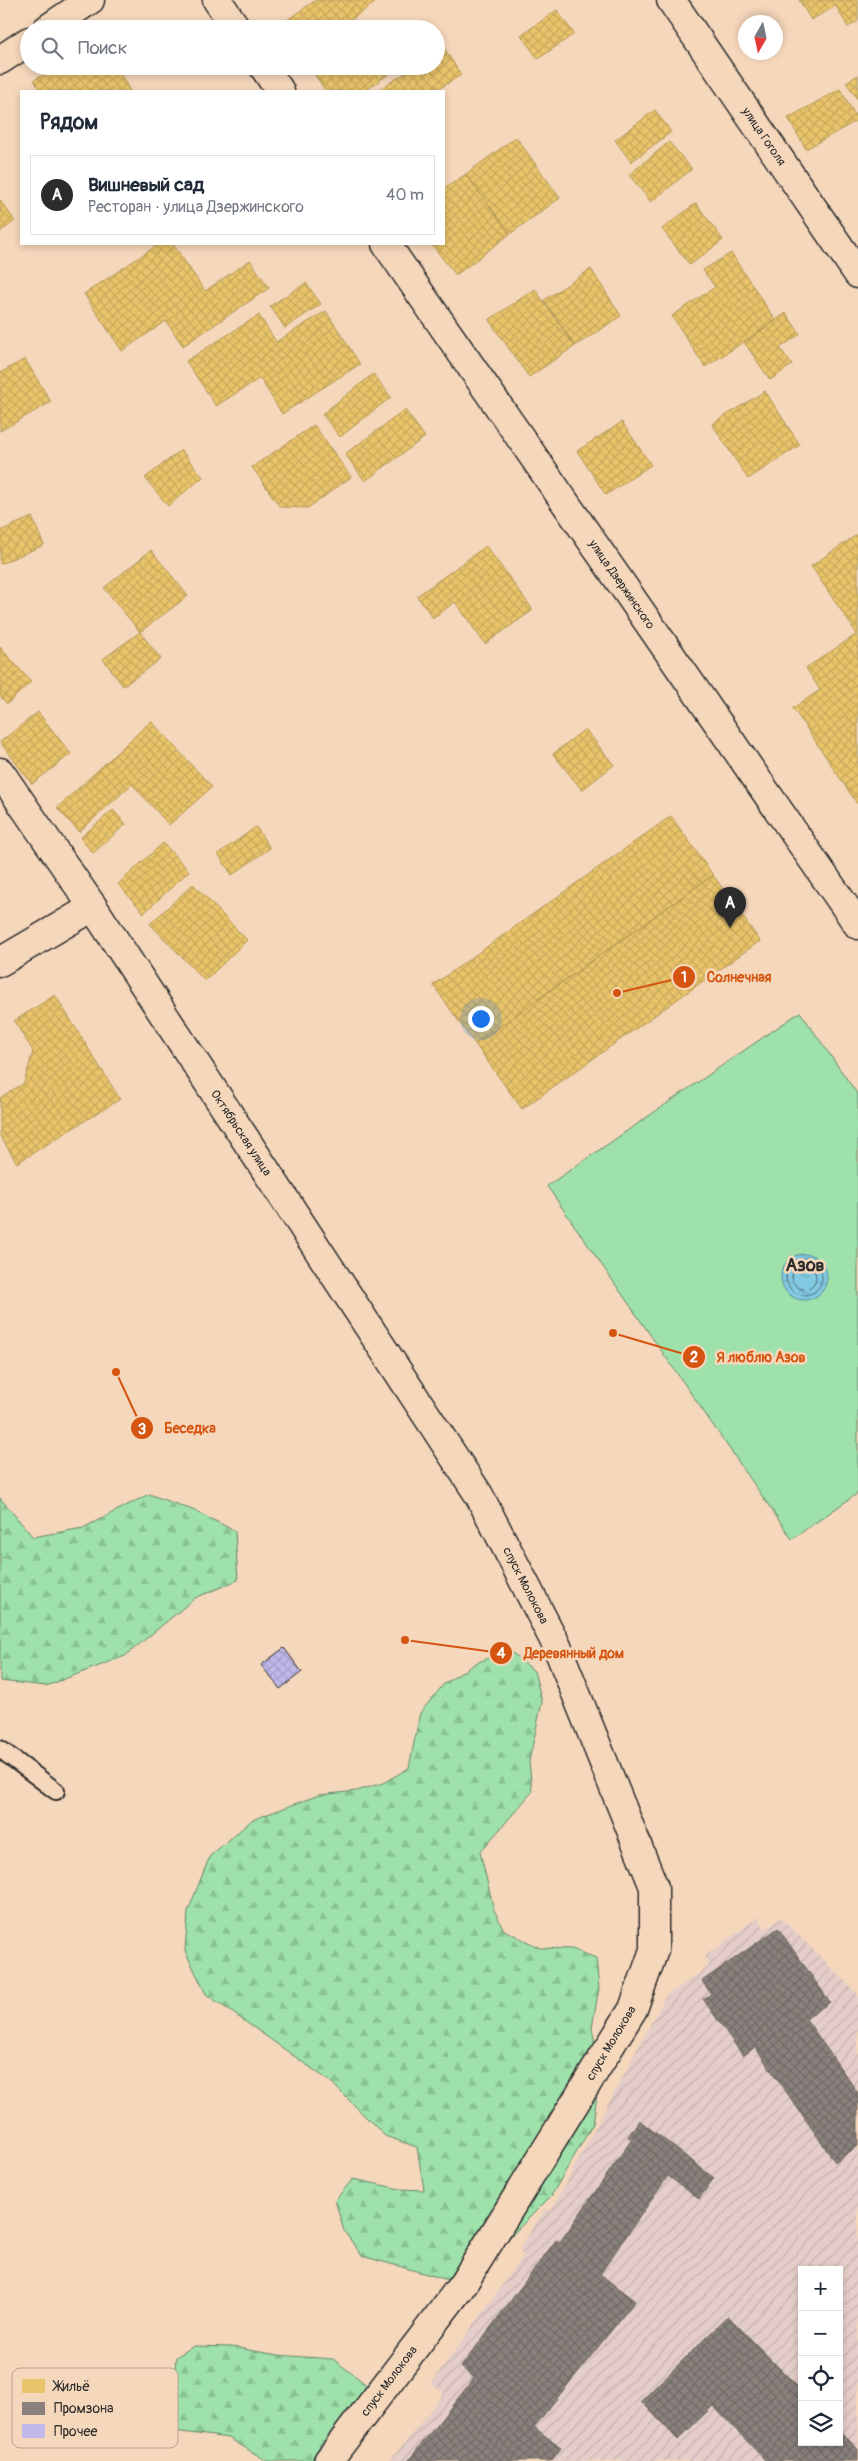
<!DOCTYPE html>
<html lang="ru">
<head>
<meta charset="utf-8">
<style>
	body { margin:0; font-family:Pangolin,sans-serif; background:#f6f6f7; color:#1f2937 }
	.controls { position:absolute; right:15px; bottom:15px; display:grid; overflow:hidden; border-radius:0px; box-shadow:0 2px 8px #0003 }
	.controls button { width:45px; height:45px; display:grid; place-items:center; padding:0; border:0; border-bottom:1px solid #e0e1e3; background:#fff; color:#1f2937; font:25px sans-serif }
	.compass { position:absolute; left:738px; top:15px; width:45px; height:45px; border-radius:50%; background:#fff; box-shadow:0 2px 8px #0003; rotate:189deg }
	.you { position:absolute; left:480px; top:1018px; width:18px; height:18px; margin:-12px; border:4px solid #fff; border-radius:50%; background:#1a73e8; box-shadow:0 0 0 8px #1a73e833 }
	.badge { display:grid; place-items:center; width:32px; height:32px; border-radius:50%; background:#2b2b2b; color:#fff; font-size:16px; font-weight:700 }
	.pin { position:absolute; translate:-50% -41px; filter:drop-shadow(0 1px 2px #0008) }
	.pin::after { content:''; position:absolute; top:26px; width:18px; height:15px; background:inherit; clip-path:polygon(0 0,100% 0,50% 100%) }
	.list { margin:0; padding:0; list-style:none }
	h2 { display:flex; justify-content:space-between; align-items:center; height:65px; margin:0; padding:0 20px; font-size:21px }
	h2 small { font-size:16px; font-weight:400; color:#747a83 }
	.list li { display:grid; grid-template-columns:32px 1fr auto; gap:15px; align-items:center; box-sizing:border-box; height:80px; margin:0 10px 10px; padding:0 10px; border:1px solid #e0e1e3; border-radius:0px }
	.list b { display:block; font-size:19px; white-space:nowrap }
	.list p { margin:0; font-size:16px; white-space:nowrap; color:#747a83 }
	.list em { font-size:16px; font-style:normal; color:#747a83 }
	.icon { flex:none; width:28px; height:28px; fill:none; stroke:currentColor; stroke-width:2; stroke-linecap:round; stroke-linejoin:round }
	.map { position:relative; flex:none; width:858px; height:2461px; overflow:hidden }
	.search { position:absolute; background:#fff; box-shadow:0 2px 8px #0003; left:20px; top:20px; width:425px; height:55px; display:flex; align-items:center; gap:12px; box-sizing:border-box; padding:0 18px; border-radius:28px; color:#747a83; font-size:19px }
	.panel { position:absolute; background:#fff; box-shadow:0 2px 8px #0003; left:20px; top:90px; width:425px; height:155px; border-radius:0px }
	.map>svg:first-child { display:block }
	.industrial { fill:url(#industrial-furrows); fill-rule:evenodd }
	.green { fill:#9ee1ab; stroke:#64866b }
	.forest { fill:url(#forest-firs); stroke:#64866b }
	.water { fill:url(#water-ripples); stroke:#5f8a99 }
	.homes { fill:url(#homes-cross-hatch); stroke:#b09657 }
	.industry { fill:url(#industry-cross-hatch); stroke:#6e6764 }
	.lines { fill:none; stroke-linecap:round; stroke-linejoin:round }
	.shore { stroke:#4e6b75; stroke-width:1 }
	.building { fill:url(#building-cross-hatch); stroke:#2b2b2b }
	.service-casing { stroke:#2b2b2b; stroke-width:20 }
	.minor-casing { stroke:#2b2b2b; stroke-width:31 }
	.tertiary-casing { stroke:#2b2b2b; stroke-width:31 }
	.service { stroke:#f5d7bb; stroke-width:16 }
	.minor { stroke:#f5d7bb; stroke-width:28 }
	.tertiary { stroke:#f5d7bb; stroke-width:28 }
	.labels { text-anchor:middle; stroke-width:5; stroke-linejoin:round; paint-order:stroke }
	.street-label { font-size:12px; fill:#2b2b2b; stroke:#f5d7bb }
	.district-label { font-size:18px; font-weight:bold; fill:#2b2b2b; stroke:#f5d7bb }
	.key { fill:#f5d7bb; stroke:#b8a390; stroke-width:1 }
	.key-label { font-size:14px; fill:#2b2b2b }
	.leader { fill:none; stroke:#d5540f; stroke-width:2 }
	.callout-dot { fill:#d5540f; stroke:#f5d7bb; stroke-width:2 }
	.mark-label { font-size:15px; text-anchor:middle; font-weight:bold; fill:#fff }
	.callout-label { font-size:14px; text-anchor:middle; font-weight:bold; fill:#d5540f; stroke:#f5d7bb; stroke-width:5; stroke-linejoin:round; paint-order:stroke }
</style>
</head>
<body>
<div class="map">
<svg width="858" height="2461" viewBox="0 0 858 2461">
	<defs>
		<pattern id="industrial-furrows" width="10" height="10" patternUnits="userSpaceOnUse" patternTransform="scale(1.25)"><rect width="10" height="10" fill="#e5cec9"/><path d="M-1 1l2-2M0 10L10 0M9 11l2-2" fill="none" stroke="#c5b1ad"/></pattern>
		<pattern id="forest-firs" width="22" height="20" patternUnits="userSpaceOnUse" patternTransform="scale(1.25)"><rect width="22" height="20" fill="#9ee1ab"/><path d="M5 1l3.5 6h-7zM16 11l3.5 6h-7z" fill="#88c193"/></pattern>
		<pattern id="water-ripples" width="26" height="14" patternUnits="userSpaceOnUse" patternTransform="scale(1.25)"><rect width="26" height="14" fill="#82cae3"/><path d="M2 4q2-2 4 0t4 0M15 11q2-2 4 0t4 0" fill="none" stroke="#6ba4b8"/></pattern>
		<pattern id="homes-cross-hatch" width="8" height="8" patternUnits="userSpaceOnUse" patternTransform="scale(1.25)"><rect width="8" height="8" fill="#e9c46a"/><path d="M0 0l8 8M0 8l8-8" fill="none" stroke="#c8a95c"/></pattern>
		<pattern id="industry-cross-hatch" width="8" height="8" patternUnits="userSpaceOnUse" patternTransform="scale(1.25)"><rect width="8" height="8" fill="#8a817c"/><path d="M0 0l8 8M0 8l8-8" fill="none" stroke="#716a66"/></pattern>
		<pattern id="building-cross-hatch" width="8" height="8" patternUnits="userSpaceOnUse" patternTransform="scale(1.25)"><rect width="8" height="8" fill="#c0b8e9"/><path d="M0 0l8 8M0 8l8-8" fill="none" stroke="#a59ec8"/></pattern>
	</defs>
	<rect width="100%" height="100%" fill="#f5d7bb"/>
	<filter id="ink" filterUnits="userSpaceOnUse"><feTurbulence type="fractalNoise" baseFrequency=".02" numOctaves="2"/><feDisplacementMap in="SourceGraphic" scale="10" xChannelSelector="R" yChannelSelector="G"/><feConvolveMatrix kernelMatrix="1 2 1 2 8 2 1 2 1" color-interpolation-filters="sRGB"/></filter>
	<g filter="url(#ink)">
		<path class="industrial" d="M758 1917 765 1929 781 1918 858 1994V2461H390L444 2393 431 2384 523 2256 519 2249 545 2209 551 2211 665 1997 709 1966 704 1957ZM802 2270H839V2442H802Z"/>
		<path class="green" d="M800 1012 858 1095V1493L792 1539 547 1186Z"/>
		<path class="forest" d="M149 1494 195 1511 235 1531 238 1580 195 1598 125 1656 46 1686 0 1681V1498L33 1537 83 1528Z
			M509 1650 534 1671 542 1702 529 1761 532 1792 480 1852 494 1910 504 1930 540 1948 572 1949 596 1958 599 1988 592 2027 600 2073 593 2124 551 2196 463 2284 362 2256 344 2231 335 2200 353 2179 400 2189 424 2190 417 2147 385 2136 331 2082 206 1994 185 1951 188 1911 210 1856 252 1820 319 1795 357 1791 383 1783 409 1768 420 1713 444 1684 476 1663Z
			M194 2346 232 2347 277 2355 333 2359 376 2392 342 2461H267L229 2438 174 2431 173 2399 176 2357Z"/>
		<path class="water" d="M781 1277a23 23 0 1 1 46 0a23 23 0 1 1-46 0Z"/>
		<path class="homes" d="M316 0H379L338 29H278L277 27Z
			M799 0H858V21L848 27 836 6 811 20Z
			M557 10 574 34 538 59 521 35Z
			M444 48 461 75 435 91 413 89 377 91 416 66H436V53Z
			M59 66H116L130 91H40L34 80Z
			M313 66H383L389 74 364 91H326L310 68Z
			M858 75V100L846 82Z
			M840 89 858 120 806 149 788 118Z
			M655 110 671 132 631 162 615 140Z
			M516 137 560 198 510 234 466 174Z
			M669 142 692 169 651 202 629 175Z
			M466 174 510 234 456 275 431 244H444V189Z
			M0 200 15 221 0 232Z
			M696 203 723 240 690 265 662 229Z
			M159 244H173L205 291 250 260 269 288 183 346 166 321 122 351 84 294Z
			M731 253 776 321 705 367 672 316 715 287 703 270Z
			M591 269 621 316 575 346 544 300Z
			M306 283 321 304 285 328 270 306Z
			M535 289 575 346 529 377 489 320Z
			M326 311 360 364 282 414 260 378 216 406 186 361 259 315 276 342Z
			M786 313 800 334 780 348 792 365 770 380 744 342Z
			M25 359 51 402 0 431V373Z
			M373 374 391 397 340 437 322 414Z
			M765 391 800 445 748 479 712 424Z
			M405 410 425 437 365 481 345 454Z
			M622 422 651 465 606 495 577 451Z
			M314 425 351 477 308 508 280 507 252 467Z
			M181 450 203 477 168 506 145 478Z
			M32 517 44 545 0 564V531Z
			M858 534V805L793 708 820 690 806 668 857 634 811 566Z
			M486 546 533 610 485 644 455 602 433 618 417 596Z
			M151 550 188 596 140 632 104 588Z
			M140 632 161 659 123 686 103 659Z
			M0 647 31 682 7 704 0 696Z
			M38 712 71 754 32 784 0 742Z
			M151 721 212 787 169 825 132 784 79 832 57 808Z
			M585 729 614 765 582 790 553 754Z
			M113 810 126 824 93 853 80 838Z
			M671 816 713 875 475 1044 433 985Z
			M256 827 270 848 232 875 218 854Z
			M163 843 189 871 144 913 118 884Z
			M713 875 760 941 522 1109 475 1044Z
			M193 884 247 940 205 981 150 924Z
			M55 995 120 1099 17 1163 0 1136V1098L24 1083 33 1051 14 1021Z"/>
		<path class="industry" d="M778 1928 830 2002 806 2019 858 2093V2146L835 2162 755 2047 743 2056 703 1999 711 1994 702 1981Z
			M639 2120 714 2178 699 2199 668 2176 600 2274 635 2301 534 2427 561 2448 551 2461H408L474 2378 461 2367 556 2240 560 2242 632 2139 628 2137Z
			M728 2316 802 2391V2442H839V2430L858 2449V2461H766L713 2406 678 2440 641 2401Z"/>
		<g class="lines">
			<path class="shore" d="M786 1277a18 18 0 1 1 36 0a18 18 0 1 1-36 0Z
				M792 1277a12 12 0 1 1 24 0a12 12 0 1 1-24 0Z"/>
		</g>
		<path class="building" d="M284 1648 302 1672 280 1689 261 1665Z"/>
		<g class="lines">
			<defs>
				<path id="service" d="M0 1749 56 1791"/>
				<g id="minor">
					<path id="s1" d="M671 0 858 274"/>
					<path d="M47 29 90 0"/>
					<path d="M0 60 29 41"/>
					<path id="s2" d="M0 772 93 907 479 1495 556 1644 654 1887V1950L633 2009 463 2284 328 2461"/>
					<path d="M0 962 93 907"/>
				</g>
				<g id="tertiary">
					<path d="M217 0 237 29"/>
					<path d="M263 66 280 91"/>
					<path id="s3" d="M386 244 858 925"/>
				</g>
			</defs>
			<use href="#service" class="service-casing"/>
			<use href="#minor" class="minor-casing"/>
			<use href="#tertiary" class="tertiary-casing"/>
			<use href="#service" class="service"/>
			<use href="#minor" class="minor"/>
			<use href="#tertiary" class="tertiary"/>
		</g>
	</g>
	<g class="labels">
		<g class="street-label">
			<text dy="4" stroke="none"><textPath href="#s1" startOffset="165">улица Гоголя</textPath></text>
			<text dy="4" stroke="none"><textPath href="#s3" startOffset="414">улица Дзержинского</textPath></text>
			<text dy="4" stroke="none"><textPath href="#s2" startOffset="434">Октябрьская улица</textPath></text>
			<text dy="4" stroke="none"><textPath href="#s2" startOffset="969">спуск Молокова</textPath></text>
			<text transform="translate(611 2043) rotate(-59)" y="4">спуск Молокова</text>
			<text transform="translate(389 2381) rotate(-53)" y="4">спуск Молокова</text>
		</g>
		<g class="district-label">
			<text x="805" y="1271">Азов</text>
		</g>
	</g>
	<rect x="12" y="2368" width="166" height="80" rx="8" class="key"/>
	<rect x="22" y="2379" width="23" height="14" fill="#e9c46a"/>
	<rect x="22" y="2402" width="23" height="13" fill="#8a817c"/>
	<rect x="22" y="2424" width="23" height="14" fill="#c0b8e9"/>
	<g class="key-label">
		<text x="54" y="2391">Жильё</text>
		<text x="54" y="2413">Промзона</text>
		<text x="54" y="2436">Прочее</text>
	</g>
	<path class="leader" d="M617 993L684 977M613 1333L694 1357M116 1372L142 1428M405 1640L501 1653"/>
	<g class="callout-dot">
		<circle cx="617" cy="993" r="5"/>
		<circle cx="613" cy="1333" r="5"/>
		<circle cx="116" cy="1372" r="5"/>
		<circle cx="405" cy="1640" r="5"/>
		<circle cx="684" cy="977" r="12"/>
		<circle cx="694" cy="1357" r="12"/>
		<circle cx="142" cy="1428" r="12"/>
		<circle cx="501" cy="1653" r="12"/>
	</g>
	<g class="mark-label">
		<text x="684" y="982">1</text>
		<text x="694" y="1362">2</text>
		<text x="142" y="1434">3</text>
		<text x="501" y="1658">4</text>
	</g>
	<g class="callout-label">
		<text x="739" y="982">Солнечная</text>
		<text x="761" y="1362">Я люблю Азов</text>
		<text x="190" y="1433">Беседка</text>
		<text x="574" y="1658">Деревянный дом</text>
	</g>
</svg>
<div class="controls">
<button>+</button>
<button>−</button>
<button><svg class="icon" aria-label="locate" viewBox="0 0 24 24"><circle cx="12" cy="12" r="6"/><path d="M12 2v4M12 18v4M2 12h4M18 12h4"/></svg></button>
<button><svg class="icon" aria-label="layers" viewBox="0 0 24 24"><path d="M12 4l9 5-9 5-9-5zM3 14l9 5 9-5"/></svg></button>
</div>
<svg class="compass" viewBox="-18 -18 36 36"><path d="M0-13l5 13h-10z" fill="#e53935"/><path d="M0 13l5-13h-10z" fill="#747a83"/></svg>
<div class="you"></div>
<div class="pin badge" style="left:730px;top:928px">A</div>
<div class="search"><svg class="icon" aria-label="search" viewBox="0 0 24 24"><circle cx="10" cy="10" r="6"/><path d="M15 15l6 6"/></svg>Поиск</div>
<section class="panel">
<h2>Рядом<small></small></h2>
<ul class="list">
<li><span class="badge">A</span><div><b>Вишневый сад</b><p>Ресторан · улица Дзержинского</p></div><em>40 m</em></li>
</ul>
</section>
</div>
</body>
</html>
